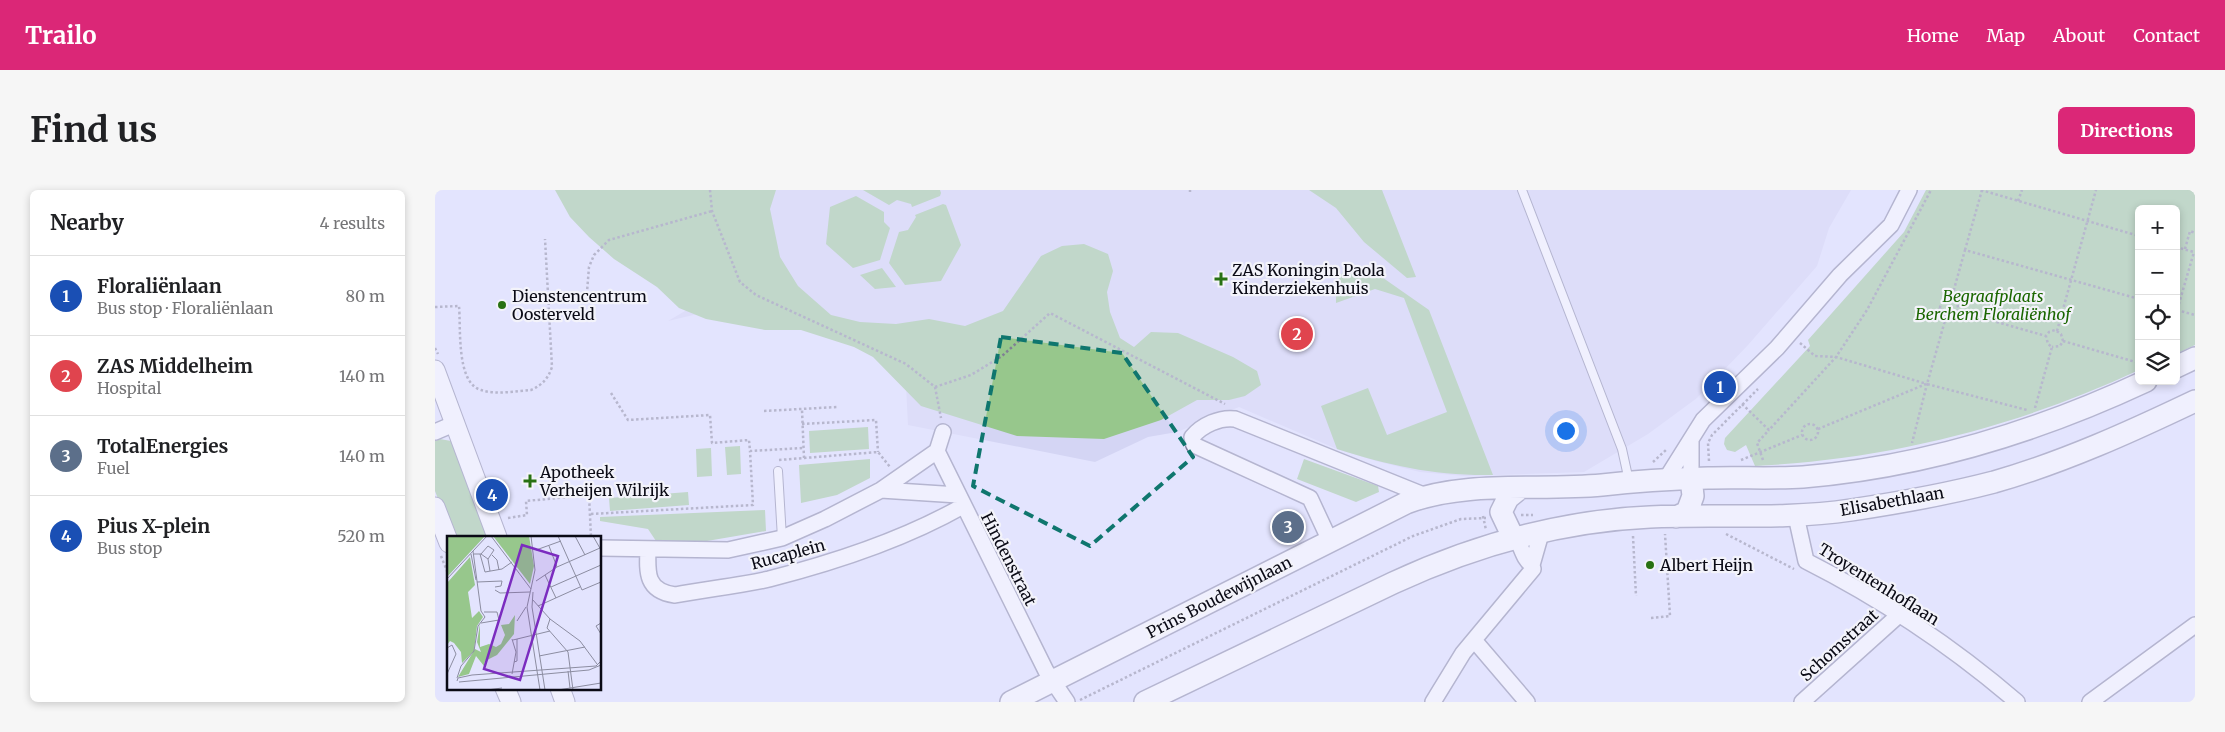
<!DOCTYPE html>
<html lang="en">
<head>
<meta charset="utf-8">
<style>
	body { margin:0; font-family:Merriweather,serif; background:#f6f6f6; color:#202124 }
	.controls { position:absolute; right:15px; top:15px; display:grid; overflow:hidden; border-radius:8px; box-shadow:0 2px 8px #0003 }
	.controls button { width:45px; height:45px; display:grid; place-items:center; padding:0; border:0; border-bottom:1px solid #e0e0e0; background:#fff; color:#202124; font:25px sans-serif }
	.you { position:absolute; left:1130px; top:240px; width:18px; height:18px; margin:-12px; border:4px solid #fff; border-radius:50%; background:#1a73e8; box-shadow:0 0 0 8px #1a73e833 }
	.badge { display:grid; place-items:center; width:32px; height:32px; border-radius:50%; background:#db2777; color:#fff; font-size:16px; font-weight:700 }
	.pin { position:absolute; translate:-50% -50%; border:2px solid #fff; box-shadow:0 1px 5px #0006 }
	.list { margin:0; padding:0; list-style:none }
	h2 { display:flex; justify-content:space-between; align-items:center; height:65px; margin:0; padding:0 20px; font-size:21px }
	h2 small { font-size:16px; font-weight:400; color:#757577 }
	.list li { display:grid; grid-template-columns:32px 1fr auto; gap:15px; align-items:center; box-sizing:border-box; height:80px; padding:0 20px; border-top:1px solid #e0e0e0 }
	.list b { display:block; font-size:19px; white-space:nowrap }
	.list p { margin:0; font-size:16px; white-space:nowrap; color:#757577 }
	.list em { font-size:16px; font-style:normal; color:#757577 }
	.icon { flex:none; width:28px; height:28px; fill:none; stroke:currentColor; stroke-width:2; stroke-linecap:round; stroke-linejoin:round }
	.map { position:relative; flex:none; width:1760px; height:512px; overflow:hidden; border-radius:8px }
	header { display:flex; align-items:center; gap:30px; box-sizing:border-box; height:70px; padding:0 25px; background:#db2777; color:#fff }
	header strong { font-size:24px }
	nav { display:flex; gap:28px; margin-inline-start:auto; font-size:18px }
	.intro { display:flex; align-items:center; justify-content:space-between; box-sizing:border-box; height:120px; padding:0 30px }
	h1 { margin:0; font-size:35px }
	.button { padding:12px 22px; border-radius:8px; background:#db2777; color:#fff; font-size:18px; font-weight:700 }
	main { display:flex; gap:30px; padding:0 30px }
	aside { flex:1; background:#fff; border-radius:8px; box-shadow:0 2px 8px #0003 }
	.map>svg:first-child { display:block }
	.built { fill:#d4d5f4 }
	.green { fill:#97c78c }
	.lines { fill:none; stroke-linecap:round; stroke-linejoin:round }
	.service-casing { stroke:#7c7d9a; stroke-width:10 }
	.minor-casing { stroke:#7c7d9a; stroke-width:18 }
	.tertiary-casing { stroke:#7c7d9a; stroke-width:21 }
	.secondary-casing { stroke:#7c7d9a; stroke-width:24 }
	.path { stroke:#808094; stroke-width:2.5; stroke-dasharray:2.5 2.5; stroke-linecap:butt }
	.service { stroke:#fff; stroke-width:8 }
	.minor { stroke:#fff; stroke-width:15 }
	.tertiary { stroke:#fff; stroke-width:19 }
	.secondary { stroke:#fff; stroke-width:21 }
	.marked { fill:none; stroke:#0f766e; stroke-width:4; stroke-dasharray:10 6; stroke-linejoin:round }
	.poi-dot { fill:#287113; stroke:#f3f3fa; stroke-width:2 }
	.labels { text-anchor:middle; stroke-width:4.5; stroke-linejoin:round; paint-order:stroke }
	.poi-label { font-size:16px; fill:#0a0a15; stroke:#f3f3fa; text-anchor:start }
	.park-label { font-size:16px; font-style:italic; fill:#1a6600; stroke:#f3f3fa }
	.street-label { font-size:16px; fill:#0a0a15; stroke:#f3f3fa }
	.inset-road { fill:none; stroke:#8c8da1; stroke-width:1 }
	.view { fill:#7b2cbf; fill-opacity:0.15; stroke:#7b2cbf; stroke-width:2.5 }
	.inset-edge { fill:none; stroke:#0a0a15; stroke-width:2.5 }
</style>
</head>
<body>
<header>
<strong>Trailo</strong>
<nav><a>Home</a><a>Map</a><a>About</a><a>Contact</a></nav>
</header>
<div class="intro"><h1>Find us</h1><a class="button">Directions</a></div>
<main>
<aside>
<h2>Nearby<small>4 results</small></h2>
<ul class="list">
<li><span class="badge" style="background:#1a4fb4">1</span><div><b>Floraliënlaan</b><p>Bus stop · Floraliënlaan</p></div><em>80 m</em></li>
<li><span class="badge" style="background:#e0444e">2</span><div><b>ZAS Middelheim</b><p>Hospital</p></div><em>140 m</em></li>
<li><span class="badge" style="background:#5c6f8a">3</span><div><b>TotalEnergies</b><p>Fuel</p></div><em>140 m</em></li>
<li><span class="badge" style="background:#1a4fb4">4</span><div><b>Pius X-plein</b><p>Bus stop</p></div><em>520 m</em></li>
</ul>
</aside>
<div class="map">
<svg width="1760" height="512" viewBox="0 0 1760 512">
	<rect width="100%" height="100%" fill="#e3e4fe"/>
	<path class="built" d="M308 0H1416L1394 38 1382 76 1313 155 1262 208 1213 244 1149 282 1029 286 985 282 941 271 902 259 804 217 742 242 713 247 660 272 473 235 470 175 377 133 275 121 233 131 320 80Z"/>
	<path class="green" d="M120 0H341L335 19 345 67 363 96 396 125 425 132 461 134 494 129 530 136 568 121 606 66 627 56 649 54 673 64 678 81 672 102 675 122 685 148 699 157 716 142 743 143 798 167 822 181 826 195 810 206 794 210H762L726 230 669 249 582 246 486 216 438 167 419 157 366 140H330L271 129 244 118 222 97 179 69 154 47 135 27Z
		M428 0H505L506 3 505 6 477 17 476 14 462 10 454 15Z
		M874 0H947L981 87 972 88 929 52 901 18Z
		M1491 0H1760V155L1741 164V19H1704V180C1582 237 1454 269 1320 276L1311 255 1300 262 1292 260 1289 254 1290 248 1375 156 1373 150 1469 42Z
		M421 6 449 22V32L455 38 445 70 418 78 391 54 395 17Z
		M508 14 511 15 526 55 506 91 470 95 454 73 464 42 473 40 481 27 480 25Z
		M931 76 994 120 1058 285C1000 286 956 276 902 259L886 216 933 198 952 245 1012 222 969 108 940 99 901 113C902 88 901 78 931 76Z
		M447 78 461 97 440 99 425 85Z
		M433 237 434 259 375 263 374 241Z
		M5 249 16 251 58 347H18L0 301V251Z
		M305 256 306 284 292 285 290 257Z
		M276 258 277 286 262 287 261 259Z
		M435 269V288L402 305 366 313 364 275Z
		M869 269 943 296 944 302 921 312 862 289Z
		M253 302 254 315 175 321 174 308Z
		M330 320 331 341 272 351H221L213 339 165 331V327Z"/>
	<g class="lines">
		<defs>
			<path id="service" d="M1087 0 1187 259 1194 291
				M343 281 347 348"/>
			<path id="minor" d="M0 242 21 233
				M502 261 611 481 632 512
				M1256 288V250
				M1231 289 1268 230 1342 158 1405 85 1456 35 1474 0
				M446 300 523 305
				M1361 326 1371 371C1446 409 1518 457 1582 512
				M1081 348C1087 357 1088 369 1097 375
				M895 351 875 308 759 255 757 247C767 235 785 227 800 229L991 306
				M165 358 293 360 347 348 390 329 446 300 502 261 508 242
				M213 359C212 383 211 401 240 405 271 399 303 396 334 389 401 372 468 350 528 316
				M1039 450 1092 512
				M998 512 1028 463 1098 379 1097 375 1105 347 1109 340
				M1367 512 1465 424
				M1655 512 1760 435"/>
			<path id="tertiary" d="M0 180 62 347
				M0 317 14 353
				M70 498 76 512
				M125 498 130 512"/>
			<path id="secondary" d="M1741 177 1760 168
				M1241 327 1252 322 1258 306 1256 288
				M1081 348 1076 343 1066 322 1073 308 1084 299
				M576 512 971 313C1031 290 1103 301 1167 295 1202 291 1237 289 1273 288 1305 287 1336 289 1368 287 1488 277 1602 242 1711 191
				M710 512 958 393C1040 355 1125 331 1215 327 1282 324 1349 330 1416 320 1463 313 1513 304 1559 292 1629 272 1695 242 1760 211"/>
		</defs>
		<use href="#service" class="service-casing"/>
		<use href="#minor" class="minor-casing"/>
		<use href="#tertiary" class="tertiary-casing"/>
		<use href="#secondary" class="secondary-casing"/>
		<path class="path" d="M275 0 277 21 305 92 321 105 471 174 500 197 506 228
			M755 0V2
			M1546 0 1704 46
			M1583 11 1587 0
			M1741 57 1759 62
			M1750 59 1755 41 1760 43
			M1530 60 1547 0
			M1505 118a9 9 0 1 1 18 0a9 9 0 1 1-18 0Z
			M1516 110 1530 60 1704 109
			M113 112 147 108 152 102 154 77 159 65 174 50 277 21
			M0 117 24 116C26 138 21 193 46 200 61 205 81 201 96 200 107 195 113 189 117 177L110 49
			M1742 120 1760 125
			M1523 121 1611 146
			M1741 124 1759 62
			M1511 127 1492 194 1592 220
			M1622 141 1661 0
			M1628 151 1704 173
			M1365 153 1380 166 1401 167 1492 194 1477 253
			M0 158 3 164
			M500 197 536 185 567 166 615 123 790 214
			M176 203 193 230 275 225 277 253 314 250 315 261 368 258
			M1307 214 1334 240 1401 167 1432 120 1496 0
			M1600 218 1617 157 1613 154 1611 146 1614 142 1620 140 1626 144 1628 151 1625 156 1617 157
			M329 221 402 217
			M1367 242a8 8 0 1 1 16 0a8 8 0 1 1-16 0Z
			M367 234 441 230 443 262
			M1383 239 1491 194
			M369 268 443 262 455 277
			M344 270 369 268 367 220
			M1306 270 1367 245
			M1328 270 1322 253 1334 240
			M1274 271 1273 253 1277 245 1323 199
			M1218 272 1232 259
			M156 324 318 315 315 261
			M1086 325H1098
			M1048 326 1051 340
			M73 328 92 325 91 311 154 305 156 347
			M1291 344 1359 379
			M1198 346 1201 406
			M6 366 14 386
			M1216 428 1235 426 1230 344
			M645 510 978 346 1026 329 1051 328"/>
		<use href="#service" class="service"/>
		<use href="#minor" class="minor"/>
		<use href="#tertiary" class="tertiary"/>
		<use href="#secondary" class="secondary"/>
	</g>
	<path d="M0 0H1760V512H0ZM566 147 687 163 758 267 655 356 538 296Z" fill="#e3e4fe" fill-opacity=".55" fill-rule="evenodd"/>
	<path class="marked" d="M566 147 687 163 758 267 655 356 538 296Z"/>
	<g class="poi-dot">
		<path d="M783.5 81.5h5v5h5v5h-5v5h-5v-5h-5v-5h5z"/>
		<circle cx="67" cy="115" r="5"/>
		<path d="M92.5 283.5h5v5h5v5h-5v5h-5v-5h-5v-5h5z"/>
		<circle cx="1215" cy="375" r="5"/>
	</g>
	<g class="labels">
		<g class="poi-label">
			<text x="797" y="86">ZAS Koningin Paola<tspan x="797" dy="18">Kinderziekenhuis</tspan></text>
			<text x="77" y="112">Dienstencentrum<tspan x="77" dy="18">Oosterveld</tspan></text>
			<text x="105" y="288">Apotheek<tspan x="105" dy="18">Verheijen Wilrijk</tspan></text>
			<text x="1225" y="381">Albert Heijn</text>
		</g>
		<g class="park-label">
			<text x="1558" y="112">Begraafplaats<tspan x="1558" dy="18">Berchem Floraliënhof</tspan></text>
		</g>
		<g class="street-label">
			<text transform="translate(1457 311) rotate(-10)" y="6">Elisabethlaan</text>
			<text transform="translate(353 364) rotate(-15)" y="6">Rucaplein</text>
			<text transform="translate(574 369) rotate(63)" y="6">Hindenstraat</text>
			<text transform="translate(1444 394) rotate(32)" y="6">Troyentenhoflaan</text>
			<text transform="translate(784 407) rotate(-27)" y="6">Prins Boudewijnlaan</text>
			<text transform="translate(1404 455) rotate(-42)" y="6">Schomstraat</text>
		</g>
	</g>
	<g transform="translate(12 346)">
		<rect width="154" height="154" fill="#e3e4fe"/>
		<path d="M0 0H38L0 41ZM46 0H82L87 30 83 48ZM23 21 28 49 21 56 25 82 32 75 36 81 30 90 27 115 15 127 14 116 7 107 3 105 0 109V47ZM68 79 67 98 50 119 38 125 37 130 29 120 22 138 11 141 28 113 34 116 30 106 33 88V111L42 108 49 111 54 108 58 99 54 89 62 88Z" fill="#97c78c"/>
		<path class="inset-road" d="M44 0 84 53M84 0 88 34 80 71 93 154M111 0 135 54 154 46M128 0 138 19M146 0 154 14M102 10 110 31M89 14 114 5M24 18 29 44M27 18H34L41 23 43 35M33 18 38 36 55 33 65 26M34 18 41 10 47 14 41 23M45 19 50 24 52 34M98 39 109 62M0 43 40 0M89 45 110 31 153 12M30 46 55 45 54 50 48 51M104 51 154 29M48 54 53 57 83 56M86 56 85 71 98 154M85 63 103 83 133 105 150 128M91 70 133 51M103 83 100 92 121 116M70 85 79 71M34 87 52 84 50 76H37M154 87 149 90 154 98M65 103 69 116 65 138M66 104 103 95M0 112 5 109 9 118 0 138M121 116 126 154M92 120 138 111M67 126 70 125V103M121 135 123 152M10 142 14 130 27 115 31 90 38 81 34 75 26 15M10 145 11 142 25 139 149 130 154 125M12 146 142 134 154 129M40 154 55 152M111 154 154 147"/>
		<path class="view" d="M75 9 111 20 73 144 37 133Z"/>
		<rect width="154" height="154" class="inset-edge"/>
	</g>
</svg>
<div class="controls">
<button>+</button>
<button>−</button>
<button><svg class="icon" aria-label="locate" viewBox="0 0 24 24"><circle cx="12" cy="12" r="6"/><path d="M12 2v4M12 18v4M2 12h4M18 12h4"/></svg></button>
<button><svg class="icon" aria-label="layers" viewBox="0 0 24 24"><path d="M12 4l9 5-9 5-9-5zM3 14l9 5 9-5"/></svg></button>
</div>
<div class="you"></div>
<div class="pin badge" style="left:1285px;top:197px;background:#1a4fb4">1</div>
<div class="pin badge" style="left:862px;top:144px;background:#e0444e">2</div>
<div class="pin badge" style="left:853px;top:337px;background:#5c6f8a">3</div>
<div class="pin badge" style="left:57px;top:305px;background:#1a4fb4">4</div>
</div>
</main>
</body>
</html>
